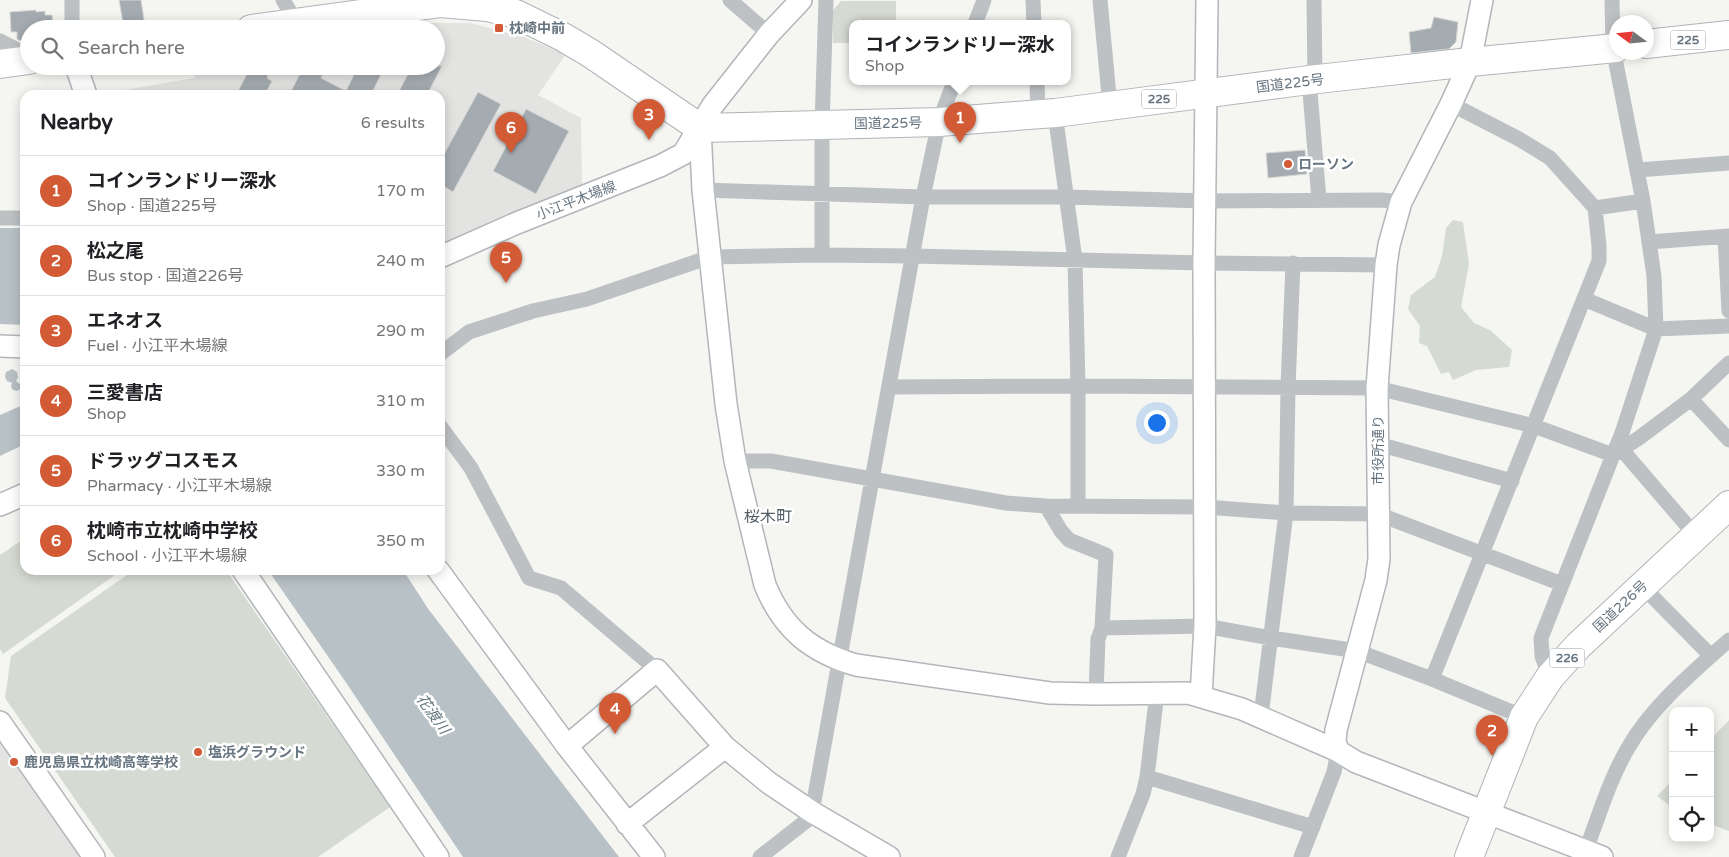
<!DOCTYPE html>
<html lang="en">
<head>
<meta charset="utf-8">
<style>
	body { margin:0; font-family:"Varela Round","Noto Sans JP",sans-serif; background:#f6f6f6; color:#202124 }
	.controls { position:absolute; right:15px; bottom:15px; display:grid; overflow:hidden; border-radius:10px; box-shadow:0 2px 12px #0003 }
	.controls button { width:45px; height:45px; display:grid; place-items:center; padding:0; border:0; border-bottom:1px solid #e0e0e0; background:#fff; color:#202124; font:25px sans-serif }
	.compass { position:absolute; left:1609px; top:15px; width:45px; height:45px; border-radius:50%; background:#fff; box-shadow:0 2px 12px #0003; rotate:285deg }
	.you { position:absolute; left:1156px; top:422px; width:18px; height:18px; margin:-12px; border:4px solid #fff; border-radius:50%; background:#1a73e8; box-shadow:0 0 0 8px #1a73e833 }
	.badge { display:grid; place-items:center; width:32px; height:32px; border-radius:50%; background:#d25a35; color:#fff; font-size:16px; font-weight:700 }
	.pin { position:absolute; translate:-50% -41px; filter:drop-shadow(0 1px 2px #0008) }
	.pin::after { content:''; position:absolute; top:26px; width:18px; height:15px; background:inherit; clip-path:polygon(0 0,100% 0,50% 100%) }
	.popup { position:absolute; left:849px; top:20px; width:222px; height:65px; box-sizing:border-box; display:grid; place-content:center; border-radius:10px; background:#fff; filter:drop-shadow(0 1px 4px #0005); font-size:16px; white-space:nowrap; color:#757577 }
	.popup b { font-size:19px; color:#202124 }
	.popup::after { content:''; position:absolute; left:50%; top:100%; margin-left:-10px; border:10px solid transparent; border-top-color:#fff }
	.list { margin:0; padding:0; list-style:none }
	h2 { display:flex; justify-content:space-between; align-items:center; height:65px; margin:0; padding:0 20px; font-size:21px }
	h2 small { font-size:16px; font-weight:400; color:#757577 }
	.list li { display:grid; grid-template-columns:32px 1fr auto; gap:15px; align-items:center; box-sizing:border-box; height:70px; padding:0 20px; border-top:1px solid #e0e0e0 }
	.list b { display:block; font-size:19px; white-space:nowrap }
	.list p { margin:0; font-size:16px; white-space:nowrap; color:#757577 }
	.list em { font-size:16px; font-style:normal; color:#757577 }
	.icon { flex:none; width:28px; height:28px; fill:none; stroke:currentColor; stroke-width:2; stroke-linecap:round; stroke-linejoin:round }
	.map { position:relative; flex:none; width:1729px; height:857px; overflow:hidden }
	.search { position:absolute; background:#fff; box-shadow:0 2px 12px #0003; left:20px; top:20px; width:425px; height:55px; display:flex; align-items:center; gap:12px; box-sizing:border-box; padding:0 18px; border-radius:28px; color:#757577; font-size:19px }
	.panel { position:absolute; background:#fff; box-shadow:0 2px 12px #0003; left:20px; top:90px; width:425px; height:485px; border-radius:15px }
	.map>svg:first-child { display:block }
	.built { fill:#e3e4e2 }
	.green { fill:#d5dad2 }
	.water { fill:#b8c1c6 }
	.building { fill:#a5acb1; stroke:#d7d7d5 }
	.lines { fill:none; stroke-linecap:round; stroke-linejoin:round }
	.secondary-casing { stroke:#b2b6ba; stroke-width:24 }
	.highway-casing { stroke:#b0b4b7; stroke-width:30 }
	.street { stroke:#bdc1c4; stroke-width:15 }
	.secondary { stroke:#fff; stroke-width:21 }
	.highway { stroke:#fff; stroke-width:28 }
	.poi-dot { fill:#d25a35; stroke:#fff; stroke-width:2 }
	.labels { text-anchor:middle; stroke-width:5; stroke-linejoin:round; paint-order:stroke }
	.shield { fill:#fff; stroke:#959ea6; stroke-width:1 }
	.shield-label { font-size:12px; font-weight:bold; fill:#677580 }
	.poi-label { font-size:14px; font-weight:bold; fill:#677580; stroke:#fff; text-anchor:start }
	.street-label { font-size:14px; fill:#677580; stroke:#fff }
	.water-label { font-size:15px; font-style:italic; fill:#63767d; stroke:#fff }
	.quarter-label { font-size:16px; fill:#545e66; stroke:#fff }
</style>
</head>
<body>
<div class="map">
<svg width="1729" height="857" viewBox="0 0 1729 857">
	<rect width="100%" height="100%" fill="#f5f5f2"/>
	<path class="built" d="M417 23H470L521 36 566 54 538 95 581 118 582 187 440 245V95H113L124 90 194 78 195 66H436V29H372Z
		M0 722 94 857H0Z"/>
	<path class="green" d="M841 1H896V24H852V43H833V10Z
		M1453 220 1463 222 1469 264 1461 307 1474 323 1490 330 1512 350 1509 367 1476 370 1453 380 1449 372 1441 374 1427 346 1419 343 1420 326 1408 309 1411 295 1435 277 1442 256 1446 228Z
		M25 538V570H122L3 654 0 649V555Z
		M134 570H226L390 807 318 857H115L5 698 11 656Z
		M1729 720V831L1710 824V740Z
		M1673 780V808L1657 796Z"/>
	<path class="water" d="M0 228H25V325L0 324Z
		M12 369 17 372 18 377 16 381 21 385 20 389 17 391 13 390 11 387 12 383 7 381 5 377 6 372Z
		M25 404V444L0 456V415Z
		M268 570H403L429 610 619 857H463L345 681Z"/>
	<path class="building" d="M119 0H141L145 26 124 29Z
		M36 10V12L45 11V15H52L54 29H29V40L21 41 17 39V32H11L10 12Z
		M1434 17 1458 22 1456 42 1449 49 1411 53 1409 32 1431 28Z
		M251 66H255L269 73 267 78 272 81 265 95H236Z
		M304 66H312L324 72 321 78 346 91 358 66H385L371 95H289Z
		M412 66H442L427 95H397Z
		M478 92 501 104 453 192 440 184V154L443 156Z
		M526 109 569 131 536 194 493 171Z
		M1305 150 1307 174 1268 178 1266 153Z"/>
	<g class="lines">
		<defs>
			<path id="secondary" d="M1482 0 1470 62 1451 104 1401 202 1389 245 1386 265 1377 388 1379 559 1376 580 1336 730 1335 741 1338 751 1356 762 1602 857
				M76 66 86 95
				M700 128 703 190 726 404 735 461 765 585C783 629 811 652 856 665L1050 693 1096 694 1188 693 1242 709 1338 751
				M440 257 517 223 660 166 683 154 713 105 769 34 801 0
				M0 346 25 347
				M0 505 25 494
				M243 570 438 857
				M438 570 567 746 654 857
				M1201 696 1205 626 1204 263 1207 0
				M0 722 94 857
				M567 746 657 670 725 747 769 783 812 812 889 857
				M627 824 725 747"/>
			<path id="highway" d="M251 29 441 3 487 7 516 14 563 37 590 53 700 128 939 122 1055 113 1309 80 1470 62 1616 48
				M1646 44 1729 35
				M0 64 29 60
				M1469 857 1524 717 1550 677 1578 646 1729 505"/>
		</defs>
		<use href="#secondary" class="secondary-casing"/>
		<use href="#highway" class="highway-casing"/>
		<path class="street" d="M72 0V29
			M283 0 296 22
			M730 0 769 34
			M1033 0 1034 24
			M1100 0 1110 106
			M1314 0 1315 80
			M975 24 984 0
			M0 41 29 56
			M1309 80 1319 200
			M1037 82 1038 114
			M1055 113 1075 260 1078 386V506
			M1638 170 1729 163
			M703 190 923 197H1066L1205 201 1381 200 1401 202
			M1595 208 1643 201
			M0 218H25
			M1725 237 1729 311
			M1649 242 1729 236
			M822 255V125L826 0
			M1584 299 1656 329 1729 326
			M440 354 469 332 533 311 587 299 710 257 822 255 913 256 1204 263 1386 265
			M889 387 1078 386 1377 388 1534 426 1613 455 1622 433 1656 329 1654 276 1643 201 1613 48 1612 0
			M1691 399 1729 440
			M440 426 471 468 529 578 561 588 657 670
			M1378 444 1512 481
			M1623 451 1696 536
			M735 461H771L1006 503 1046 506 1205 507 1286 513 1378 514 1562 584
			M1046 506 1061 531 1069 540 1106 555 1102 628 1098 639 1096 694
			M1642 586 1711 656
			M1102 628 1205 626 1271 638 1357 651 1432 679 1524 717
			M1550 677 1542 656 1541 638 1613 455 1639 438 1691 399 1729 363
			M1432 679 1599 261V246L1595 208 1550 158 1519 139 1451 104
			M1261 716 1286 513 1288 387 1293 263
			M1147 777 1313 827
			M812 812 923 197 939 122 954 82
			M760 857 815 814
			M1118 857 1143 794 1147 777 1157 693
			M1301 857 1334 772 1338 751
			M1583 857C1598 820 1608 782 1628 748 1652 706 1693 672 1729 640"/>
		<use href="#secondary" class="secondary"/>
		<use href="#highway" class="highway"/>
	</g>
	<g class="poi-dot">
		<rect x="494" y="23" width="10" height="10" rx="2.5"/>
		<circle cx="1288" cy="164" r="5"/>
		<circle cx="198" cy="752" r="5"/>
		<circle cx="14" cy="762" r="5"/>
	</g>
	<g class="labels">
		<g class="shield">
			<rect x="1670.5" y="30.5" width="35" height="19" rx="4"/>
			<rect x="1141.5" y="89.5" width="35" height="19" rx="4"/>
			<rect x="1549.5" y="648.5" width="35" height="19" rx="4"/>
		</g>
		<g class="shield-label">
			<text x="1688" y="44">225</text>
			<text x="1159" y="103">225</text>
			<text x="1567" y="662">226</text>
		</g>
		<g class="poi-label">
			<text x="509" y="33">枕崎中前</text>
			<text x="1298" y="169">ローソン</text>
			<text x="208" y="757">塩浜グラウンド</text>
			<text x="24" y="767">鹿児島県立枕崎高等学校</text>
		</g>
		<g class="street-label">
			<text transform="translate(1290 83) rotate(-7)" y="5">国道225号</text>
			<text transform="translate(888 123) rotate(-1)" y="5">国道225号</text>
			<text transform="translate(576 200) rotate(-21)" y="5">小江平木場線</text>
			<text transform="translate(1378 450) rotate(-90)" y="5">市役所通り</text>
			<text transform="translate(1620 606) rotate(-43)" y="5">国道226号</text>
		</g>
		<g class="water-label">
			<text transform="translate(433 714) rotate(54)" y="5">花渡川</text>
		</g>
		<g class="quarter-label">
			<text x="768" y="522">桜木町</text>
		</g>
	</g>
</svg>
<div class="controls">
<button>+</button>
<button>−</button>
<button><svg class="icon" aria-label="locate" viewBox="0 0 24 24"><circle cx="12" cy="12" r="6"/><path d="M12 2v4M12 18v4M2 12h4M18 12h4"/></svg></button>
</div>
<svg class="compass" viewBox="-18 -18 36 36"><path d="M0-13l5 13h-10z" fill="#e53935"/><path d="M0 13l5-13h-10z" fill="#757577"/></svg>
<div class="you"></div>
<div class="pin badge" style="left:960px;top:143px">1</div>
<div class="popup"><b>コインランドリー深水</b>Shop</div>
<div class="pin badge" style="left:1492px;top:756px">2</div>
<div class="pin badge" style="left:649px;top:140px">3</div>
<div class="pin badge" style="left:615px;top:734px">4</div>
<div class="pin badge" style="left:506px;top:283px">5</div>
<div class="pin badge" style="left:511px;top:153px">6</div>
<div class="search"><svg class="icon" aria-label="search" viewBox="0 0 24 24"><circle cx="10" cy="10" r="6"/><path d="M15 15l6 6"/></svg>Search here</div>
<section class="panel">
<h2>Nearby<small>6 results</small></h2>
<ul class="list">
<li><span class="badge">1</span><div><b>コインランドリー深水</b><p>Shop · 国道225号</p></div><em>170 m</em></li>
<li><span class="badge">2</span><div><b>松之尾</b><p>Bus stop · 国道226号</p></div><em>240 m</em></li>
<li><span class="badge">3</span><div><b>エネオス</b><p>Fuel · 小江平木場線</p></div><em>290 m</em></li>
<li><span class="badge">4</span><div><b>三愛書店</b><p>Shop</p></div><em>310 m</em></li>
<li><span class="badge">5</span><div><b>ドラッグコスモス</b><p>Pharmacy · 小江平木場線</p></div><em>330 m</em></li>
<li><span class="badge">6</span><div><b>枕崎市立枕崎中学校</b><p>School · 小江平木場線</p></div><em>350 m</em></li>
</ul>
</section>
</div>
</body>
</html>
